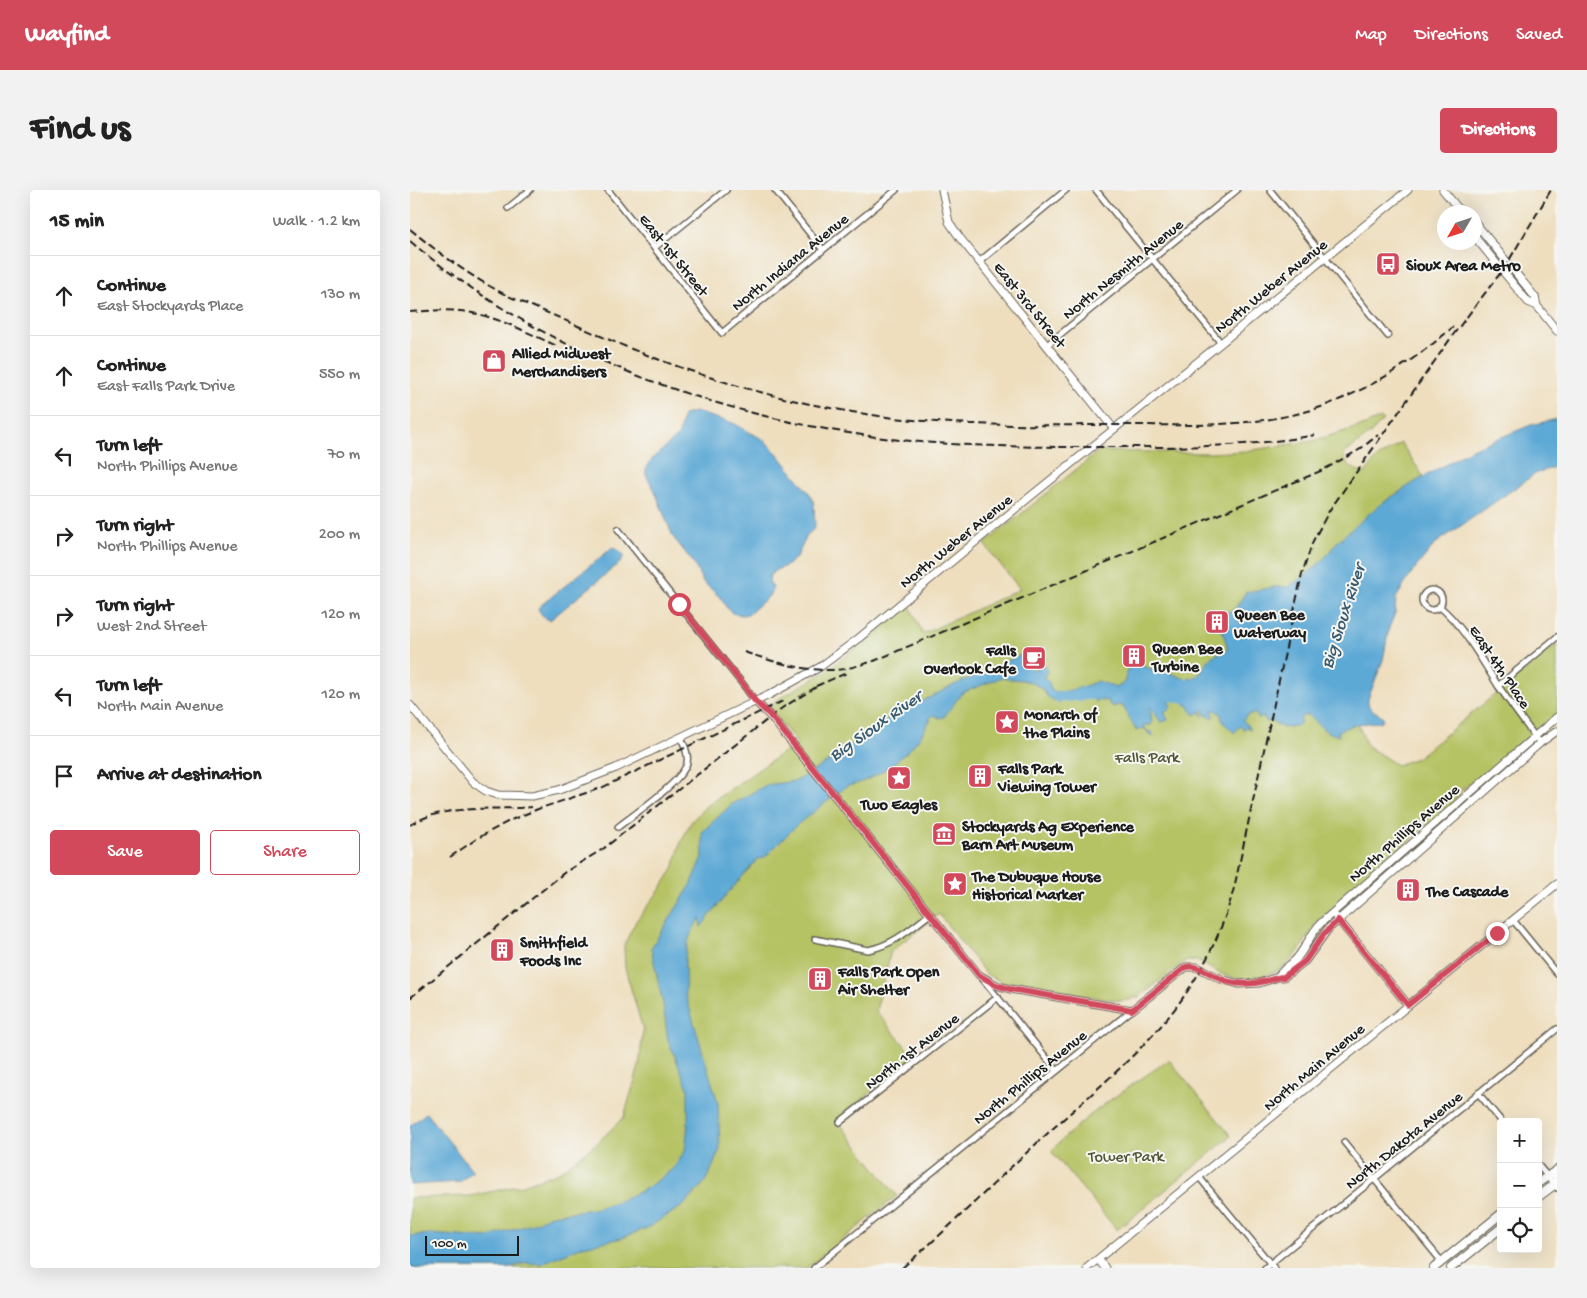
<!DOCTYPE html>
<html lang="en">
<head>
<meta charset="utf-8">
<style>
	body { margin:0; font-family:"Gochi Hand",sans-serif; background:#f2f2f2; color:#222 }
	.controls { position:absolute; right:15px; bottom:15px; display:grid; overflow:hidden; border-radius:5px; box-shadow:0 5px 20px #0002 }
	.controls button { width:45px; height:45px; display:grid; place-items:center; padding:0; border:0; border-bottom:1px solid #e0e0e0; background:#fff; color:#222; font:25px sans-serif }
	.compass { position:absolute; left:1027px; top:15px; width:45px; height:45px; border-radius:50%; background:#fff; box-shadow:0 5px 20px #0002; rotate:231deg }
	.scale { position:absolute; left:15px; bottom:12px; width:94px; box-sizing:border-box; padding-left:5px; border:2px solid #1c1c1c; border-top:0; font-size:14px; line-height:18px; white-space:nowrap; color:#1c1c1c; -webkit-text-stroke:4px #f6f6f2; paint-order:stroke }
	.stop { position:absolute; width:15px; height:15px; margin:-11px; border:4px solid #d1495b; border-radius:50%; background:#fff }
	.stop.end { background:#d1495b; border-color:#fff; box-shadow:0 1px 5px #0008 }
	.list { margin:0; padding:0; list-style:none }
	h2 { display:flex; justify-content:space-between; align-items:center; height:65px; margin:0; padding:0 20px; font-size:21px }
	h2 small { font-size:16px; font-weight:400; color:#767676 }
	.list li { display:grid; grid-template-columns:32px 1fr auto; gap:15px; align-items:center; box-sizing:border-box; height:80px; padding:0 20px; border-top:1px solid #e0e0e0 }
	.list b { display:block; font-size:19px; white-space:nowrap }
	.list p { margin:0; font-size:16px; white-space:nowrap; color:#767676 }
	.list em { font-size:16px; font-style:normal; color:#767676 }
	.actions { display:flex; gap:10px; padding:15px 20px }
	.actions a { flex:1; padding:11px 0; border:1px solid #d1495b; border-radius:5px; text-align:center; font-size:18px; color:#d1495b }
	.actions .main { background:#d1495b; color:#fff }
	.icon { flex:none; width:28px; height:28px; fill:none; stroke:currentColor; stroke-width:2; stroke-linecap:round; stroke-linejoin:round }
	.map { position:relative; flex:none; width:1147px; height:1078px; overflow:hidden; border-radius:5px }
	header { display:flex; align-items:center; gap:30px; box-sizing:border-box; height:70px; padding:0 25px; background:#d1495b; color:#fff }
	header strong { font-size:24px }
	nav { display:flex; gap:28px; margin-inline-start:auto; font-size:18px }
	.intro { display:flex; align-items:center; justify-content:space-between; box-sizing:border-box; height:120px; padding:0 30px }
	h1 { margin:0; font-size:35px }
	.button { padding:12px 22px; border-radius:5px; background:#d1495b; color:#fff; font-size:18px; font-weight:700 }
	main { display:flex; gap:30px; padding:0 30px }
	aside { flex:1; background:#fff; border-radius:5px; box-shadow:0 5px 20px #0002 }
	.map>svg:first-child { display:block }
	.green { fill:#b6c365; stroke:#697040 }
	.water { fill:#5da9d6; stroke:#3c6279 }
	.lines { fill:none; stroke-linecap:round; stroke-linejoin:round }
	.river { stroke:#5da9d6; stroke-width:11 }
	.street-casing { stroke:#666055; stroke-width:8 }
	.secondary-casing { stroke:#666055; stroke-width:9 }
	.primary-casing { stroke:#666055; stroke-width:10 }
	.street { stroke:#fff; stroke-width:5 }
	.secondary { stroke:#fff; stroke-width:7 }
	.primary { stroke:#fff; stroke-width:8 }
	.rail { stroke:#1c1c1c; stroke-width:2; stroke-dasharray:8 4; stroke-linecap:butt }
	.route { stroke:#d1495b; stroke-width:6 }
	.labels { text-anchor:middle; stroke-width:4; stroke-linejoin:round; paint-order:stroke }
	.street-label { font-size:16px; fill:#1c1c1c; stroke:#f6f6f2 }
	.poi-label { font-size:16px; font-weight:bold; fill:#1c1c1c; stroke:#f6f6f2; text-anchor:start }
	.park-label { font-size:16px; fill:#525636; stroke:#f6f6f2 }
	.water-label { font-size:18px; font-style:italic; fill:#395b70; stroke:#f6f6f2 }
</style>
</head>
<body>
<header>
<strong>Wayfind</strong>
<nav><a>Map</a><a>Directions</a><a>Saved</a></nav>
</header>
<div class="intro"><h1>Find us</h1><a class="button">Directions</a></div>
<main>
<aside>
<h2>15 min<small>Walk · 1.2 km</small></h2>
<ul class="list">
<li><svg class="icon" aria-label="ahead" viewBox="0 0 24 24"><path d="M12 20V5M6 11l6-6 6 6"/></svg><div><b>Continue</b><p>East Stockyards Place</p></div><em>130 m</em></li>
<li><svg class="icon" aria-label="ahead" viewBox="0 0 24 24"><path d="M12 20V5M6 11l6-6 6 6"/></svg><div><b>Continue</b><p>East Falls Park Drive</p></div><em>550 m</em></li>
<li><svg class="icon" aria-label="left" viewBox="0 0 24 24"><path d="M17 20v-9H6M10 6l-5 5 5 5"/></svg><div><b>Turn left</b><p>North Phillips Avenue</p></div><em>70 m</em></li>
<li><svg class="icon" aria-label="right" viewBox="0 0 24 24"><path d="M7 20v-9h11M14 6l5 5-5 5"/></svg><div><b>Turn right</b><p>North Phillips Avenue</p></div><em>200 m</em></li>
<li><svg class="icon" aria-label="right" viewBox="0 0 24 24"><path d="M7 20v-9h11M14 6l5 5-5 5"/></svg><div><b>Turn right</b><p>West 2nd Street</p></div><em>120 m</em></li>
<li><svg class="icon" aria-label="left" viewBox="0 0 24 24"><path d="M17 20v-9H6M10 6l-5 5 5 5"/></svg><div><b>Turn left</b><p>North Main Avenue</p></div><em>120 m</em></li>
<li><svg class="icon" aria-label="arrive" viewBox="0 0 24 24"><path d="M6 21V4h12l-3 4 3 4H6"/></svg><div><b>Arrive at destination</b></div></li>
</ul>
<div class="actions"><a class="main">Save</a><a>Share</a></div>
</aside>
<div class="map">
<svg width="1147" height="1078" viewBox="0 0 1147 1078">
	<rect width="100%" height="100%" fill="#f6f6f2"/>
	<filter id="ink" filterUnits="userSpaceOnUse"><feTurbulence type="fractalNoise" baseFrequency=".02" numOctaves="2"/><feDisplacementMap in="SourceGraphic" scale="10" xChannelSelector="R" yChannelSelector="G"/><feConvolveMatrix kernelMatrix="1 2 1 2 8 2 1 2 1" color-interpolation-filters="sRGB"/></filter>
	<filter id="wash" filterUnits="userSpaceOnUse"><feTurbulence type="fractalNoise" baseFrequency=".0096" numOctaves="4" result="noise"/><feDisplacementMap in="SourceGraphic" scale="20" xChannelSelector="R" yChannelSelector="G"/><feGaussianBlur stdDeviation="1.12" result="paint"/><feColorMatrix in="noise" values="0 0 0 0 0 0 0 0 0 0 0 0 0 0 0 0 0 1.4 0 .05"/><feComposite in="paint" operator="in"/></filter>
	<g filter="url(#wash)">
		<rect width="100%" height="100%" fill="#eedebe"/>
		<path class="green" d="M971 228 973 230 962 242 933 265 939 276 954 284 966 269 991 253 1039 325 993 370 938 510 957 556 987 575 1007 568 1147 454V524L1079 581 1064 590 1053 599 1042 614 906 733 889 761 875 776 865 782 843 789H828L811 784 787 771H776L730 806 719 810 710 811 593 793 576 784 529 724 481 761 466 821 504 867 427 930 487 1006 397 1078H0V1008L60 1006 113 995 149 982 187 953 214 927 229 876 233 840 215 778 214 755 226 731 249 701 263 679 271 652 281 632 296 616 387 553 360 519 365 511 415 482 500 416 513 444 610 399 574 354 689 261 800 263 836 261 902 251 955 235Z
			M1117 556 1119 559 1033 635 1030 632Z
			M1023 638 1026 642 953 704 970 684Z
			M915 733 917 737 889 774 885 775 908 740Z
			M759 870 821 946 707 1040 641 961C675 925 718 897 759 870Z"/>
		<path class="water" d="M285 222 323 233 354 250 367 263 400 304 404 313 405 338 397 345 387 367 376 376 366 380 360 385 359 391 363 398 359 406 339 424 332 425 322 423 316 417 311 408 293 392 283 372 263 347 244 299 236 285V279L243 268 269 245 273 225Z
			M1147 229V276L1125 284 1025 354 1003 381 986 408 985 423 979 438 973 470 958 509C957 522 967 520 973 527L972 531C967 533 964 532 959 533 950 533 936 536 928 542L929 546 917 542 898 525 893 526 889 531H891L889 535 873 538 862 531 857 532 853 526 851 528H848L845 523 838 525 833 530 841 540 836 537 834 538V540L830 536 824 543C819 536 811 534 811 524L805 520H802L804 526 801 528 799 525 794 524 795 520 791 521 793 527 790 522 785 525 780 519 779 516 776 515 768 502 760 507 759 512 761 515 759 520 754 522 758 530 751 532 740 517 742 533 740 536 736 534 734 536 737 541 742 542 743 546 739 544 734 538 726 540 713 516 706 515 705 517 700 515 697 510 693 511 690 509 686 512C679 502 675 501 663 505L662 507 652 508 649 513 638 507 631 498 621 492 612 490 590 488 552 503 534 527 529 528 525 525 520 527V532H518C509 559 463 593 437 596L388 634 354 668 348 669 317 704 291 737 290 728C279 744 274 759 275 778 275 787 276 794 275 803L308 913 310 959 297 990 273 1016 237 1038 212 1048 173 1056 130 1074 116 1073 98 1078H0V1046L21 1044 76 1048 122 1034 141 1025 183 1019 207 1012 237 998 264 978 275 961 278 933V898L258 850 253 814 241 758 281 695 293 667 292 642 322 614 356 595 386 591 426 567 470 533 542 496 613 464 622 480 635 475 637 482 634 486 635 489 639 492 641 500C650 506 678 495 688 491L707 498 715 491C717 466 731 477 746 480 751 481 756 481 761 483 768 486 774 490 783 488 795 484 794 472 803 466 808 463 813 463 817 460 818 451 809 443 815 434L811 425 825 419 836 402 865 397H878L896 385 912 371 928 351 968 316 1000 295 1062 259 1121 235Z
			M202 358H204L214 365 211 372 140 430C135 429 130 424 128 418L130 416Z
			M16 923 63 981 50 992 0 995V936Z"/>
		<g class="lines">
			<path class="river" d="M749 504 785 509
				M649 507 695 503"/>
		</g>
	</g>
	<g filter="url(#ink)">
		<g class="lines">
			<defs>
				<path id="street" d="M198 0 312 143 486 0
					M365 0 413 60
					M686 0 811 153
					M860 0 978 146
					M98 18 120 0
					M244 58 316 0
					M569 72 656 0
					M637 155 827 0
					M208 339 335 497 345 511
					M1012 410a10 10 0 1 1 20 0a10 10 0 1 1-20 0Z
					M1029 416C1055 438 1070 468 1089 497 1102 516 1116 535 1130 553
					M1088 496 1147 447
					M208 637C223 625 273 591 277 573 279 564 274 555 271 547
					M1103 730 1147 784
					M405 749 458 760C483 755 501 739 520 724
					M572 788 647 881
					M1068 903 1092 932
					M430 932 588 807
					M934 952 1032 1072
					M1128 975 1147 998
					M789 987 864 1078
					M404 1078 722 820
					M855 1078 1147 839"/>
				<path id="secondary" d="M532 0 539 32 550 48 704 239
					M1033 0 1051 22
					M1064 31 1125 107 1127 116
					M1064 46 1118 112 1127 116 1147 141
					M345 511 361 527 569 785 586 795 600 799 722 820 776 777H787L811 789 829 794 849 793 868 787H874L895 771 918 739 1130 553 1147 541
					M0 515 63 592 76 601 88 605 122 606 149 600 206 578 359 505 410 477 449 448 616 310 811 153 998 0
					M926 727 998 815
					M868 787C872 779 881 775 887 768 897 756 901 742 912 732L1147 527
					M688 1069 695 1078
					M677 1078 1147 694"/>
				<path id="primary" d="M1128 993 1147 980
					M1128 1007 1144 995 1147 988
					M1024 1078 1091 1024
					M1041 1078 1091 1038"/>
			</defs>
			<use href="#street" class="street-casing"/>
			<use href="#secondary" class="secondary-casing"/>
			<use href="#primary" class="primary-casing"/>
			<use href="#street" class="street"/>
			<use href="#secondary" class="secondary"/>
			<use href="#primary" class="primary"/>
			<path class="rail" d="M0 39C30 64 61 87 96 105 120 116 144 125 168 136 271 183 381 217 494 229 566 237 638 235 711 235 775 235 842 238 905 219 956 202 1003 172 1043 137
				M0 51C136 167 314 230 490 250 558 257 627 257 695 257 766 257 836 258 905 245
				M0 122C17 121 34 119 50 121 85 125 116 142 147 156
				M334 462C362 471 392 481 422 480 436 480 450 475 464 471L913 280 949 260 968 245
				M406 496 439 482
				M0 635C36 613 82 621 122 617
				M40 667 68 648 101 630 128 619 191 598 375 510
				M0 808 155 682 193 659 372 518 411 494
				M492 1078C539 1039 581 995 626 954 671 912 721 873 760 825 791 786 813 742 825 694L892 384 903 351 919 321 1043 145 1095 77 1141 0"/>
		</g>
	</g>
	<g class="lines" filter="url(#ink)">
		<path class="route" d="M269 414 335 497 345 511 361 526 569 785 586 795 600 799 722 820 776 777C792 774 805 789 820 792 832 795 844 794 855 791 862 790 867 787 874 787L895 771 914 744 928 730 998 815 1087 743"/>
	</g>
	<defs>
		<symbol id="bus-square" viewBox="-11 -11 22 22"><rect x="-9" y="-9" width="18" height="18" rx="4" fill="#d1495b" stroke="#f6f6f2"/><path d="M-5-6H5V4H4V6H2V4H-2V6H-4V4H-5ZM-3.5-4V0h7V-4ZM-3.5 1.2v1.5H-2V1.2ZM2 1.2v1.5H3.5V1.2Z" fill="#fff"/></symbol>
		<symbol id="shop-square" viewBox="-11 -11 22 22"><rect x="-9" y="-9" width="18" height="18" rx="4" fill="#d1495b" stroke="#f6f6f2"/><path d="M-5-2.5h2.3a2.7 3.5 0 0 1 5.4 0H5L5.5 6h-11ZM-1.5-2.5h3a1.5 2.3 0 0 0-3 0Z" fill="#fff"/></symbol>
		<symbol id="building-square" viewBox="-11 -11 22 22"><rect x="-9" y="-9" width="18" height="18" rx="4" fill="#d1495b" stroke="#f6f6f2"/><path d="M-4-6H4V6H1V3H-1V6H-4ZM-2.5-4.3h1.7v1.8h-1.7ZM.8-4.3h1.7v1.8H.8ZM-2.5-1h1.7V.8h-1.7ZM.8-1h1.7V.8H.8Z" fill="#fff"/></symbol>
		<symbol id="cafe-square" viewBox="-11 -11 22 22"><rect x="-9" y="-9" width="18" height="18" rx="4" fill="#d1495b" stroke="#f6f6f2"/><path d="M-5.5-4.5H6V0H3Q3 3.5 0 3.5H-2.5Q-5.5 3.5-5.5 0ZM3-3.2v2h1.7v-2ZM-6 4.5H4V6H-6Z" fill="#fff"/></symbol>
		<symbol id="sight-square" viewBox="-11 -11 22 22"><rect x="-9" y="-9" width="18" height="18" rx="4" fill="#d1495b" stroke="#f6f6f2"/><path d="M0-6L1.8-2.2L6-1.7L2.9 1.2L3.7 5.4L0 3.3L-3.7 5.4L-2.9 1.2L-6-1.7L-1.8-2.2Z" fill="#fff"/></symbol>
		<symbol id="museum-square" viewBox="-11 -11 22 22"><rect x="-9" y="-9" width="18" height="18" rx="4" fill="#d1495b" stroke="#f6f6f2"/><path d="M0-6L6-3V-2H-6V-3ZM-5-1h2V3h-2ZM-1-1h2V3h-2ZM3-1h2V3H3ZM-6 4H6V6H-6Z" fill="#fff"/></symbol>
	</defs>
	<g fill-rule="evenodd">
		<use href="#bus-square" x="964" y="60" width="28" height="28"/>
		<use href="#shop-square" x="70" y="157" width="28" height="28"/>
		<use href="#building-square" x="793" y="418" width="28" height="28"/>
		<use href="#building-square" x="710" y="452" width="28" height="28"/>
		<use href="#cafe-square" x="610" y="454" width="28" height="28"/>
		<use href="#sight-square" x="583" y="518" width="28" height="28"/>
		<use href="#building-square" x="556" y="572" width="28" height="28"/>
		<use href="#sight-square" x="475" y="574" width="28" height="28"/>
		<use href="#museum-square" x="520" y="630" width="28" height="28"/>
		<use href="#sight-square" x="531" y="680" width="28" height="28"/>
		<use href="#building-square" x="984" y="686" width="28" height="28"/>
		<use href="#building-square" x="78" y="746" width="28" height="28"/>
		<use href="#building-square" x="396" y="775" width="28" height="28"/>
	</g>
	<g class="labels">
		<g class="street-label">
			<text transform="translate(265 64) rotate(51)" y="6">East 1st Street</text>
			<text transform="translate(379 71) rotate(-39)" y="6">North Indiana Avenue</text>
			<text transform="translate(712 78) rotate(-39)" y="6">North Nesmith Avenue</text>
			<text transform="translate(860 95) rotate(-39)" y="6">North Weber Avenue</text>
			<text transform="translate(621 114) rotate(51)" y="6">East 3rd Street</text>
			<text transform="translate(545 350) rotate(-39)" y="6">North Weber Avenue</text>
			<text transform="translate(1091 476) rotate(56)" y="6">East 4th Place</text>
			<text transform="translate(993 642) rotate(-41)" y="6">North Phillips Avenue</text>
			<text transform="translate(501 860) rotate(-38)" y="6">North 1st Avenue</text>
			<text transform="translate(903 876) rotate(-40)" y="6">North Main Avenue</text>
			<text transform="translate(619 886) rotate(-39)" y="6">North Phillips Avenue</text>
			<text transform="translate(993 949) rotate(-39)" y="6">North Dakota Avenue</text>
		</g>
		<g class="poi-label">
			<text x="996" y="80">Sioux Area Metro</text>
			<text x="102" y="168">Allied Midwest<tspan x="102" dy="18">Merchandisers</tspan></text>
			<text x="824" y="429">Queen Bee<tspan x="824" dy="18">Waterway</tspan></text>
			<text x="742" y="463">Queen Bee<tspan x="742" dy="18">Turbine</tspan></text>
			<text x="606" y="465" text-anchor="end">Falls<tspan x="606" dy="18">Overlook Cafe</tspan></text>
			<text x="614" y="529">Monarch of<tspan x="614" dy="18">the Plains</tspan></text>
			<text x="588" y="583">Falls Park<tspan x="588" dy="18">Viewing Tower</tspan></text>
			<text x="489" y="619" text-anchor="middle">Two Eagles</text>
			<text x="552" y="641">Stockyards Ag Experience<tspan x="552" dy="18">Barn Art Museum</tspan></text>
			<text x="562" y="691">The Dubuque House<tspan x="562" dy="18">Historical Marker</tspan></text>
			<text x="1016" y="706">The Cascade</text>
			<text x="110" y="757">Smithfield<tspan x="110" dy="18">Foods Inc</tspan></text>
			<text x="428" y="786">Falls Park Open<tspan x="428" dy="18">Air Shelter</tspan></text>
		</g>
		<g class="park-label">
			<text x="737" y="572">Falls Park</text>
			<text x="716" y="971">Tower Park</text>
		</g>
		<g class="water-label">
			<text transform="translate(932 426) rotate(-72)" y="6">Big Sioux River</text>
			<text transform="translate(465 535) rotate(-35)" y="6">Big Sioux River</text>
		</g>
	</g>
</svg>
<div class="controls">
<button>+</button>
<button>−</button>
<button><svg class="icon" aria-label="locate" viewBox="0 0 24 24"><circle cx="12" cy="12" r="6"/><path d="M12 2v4M12 18v4M2 12h4M18 12h4"/></svg></button>
</div>
<svg class="compass" viewBox="-18 -18 36 36"><path d="M0-13l5 13h-10z" fill="#e53935"/><path d="M0 13l5-13h-10z" fill="#767676"/></svg>
<div class="scale">100 m</div>
<div class="stop" style="left:269px;top:414px"></div>
<div class="stop end" style="left:1087px;top:743px"></div>
</div>
</main>
</body>
</html>
